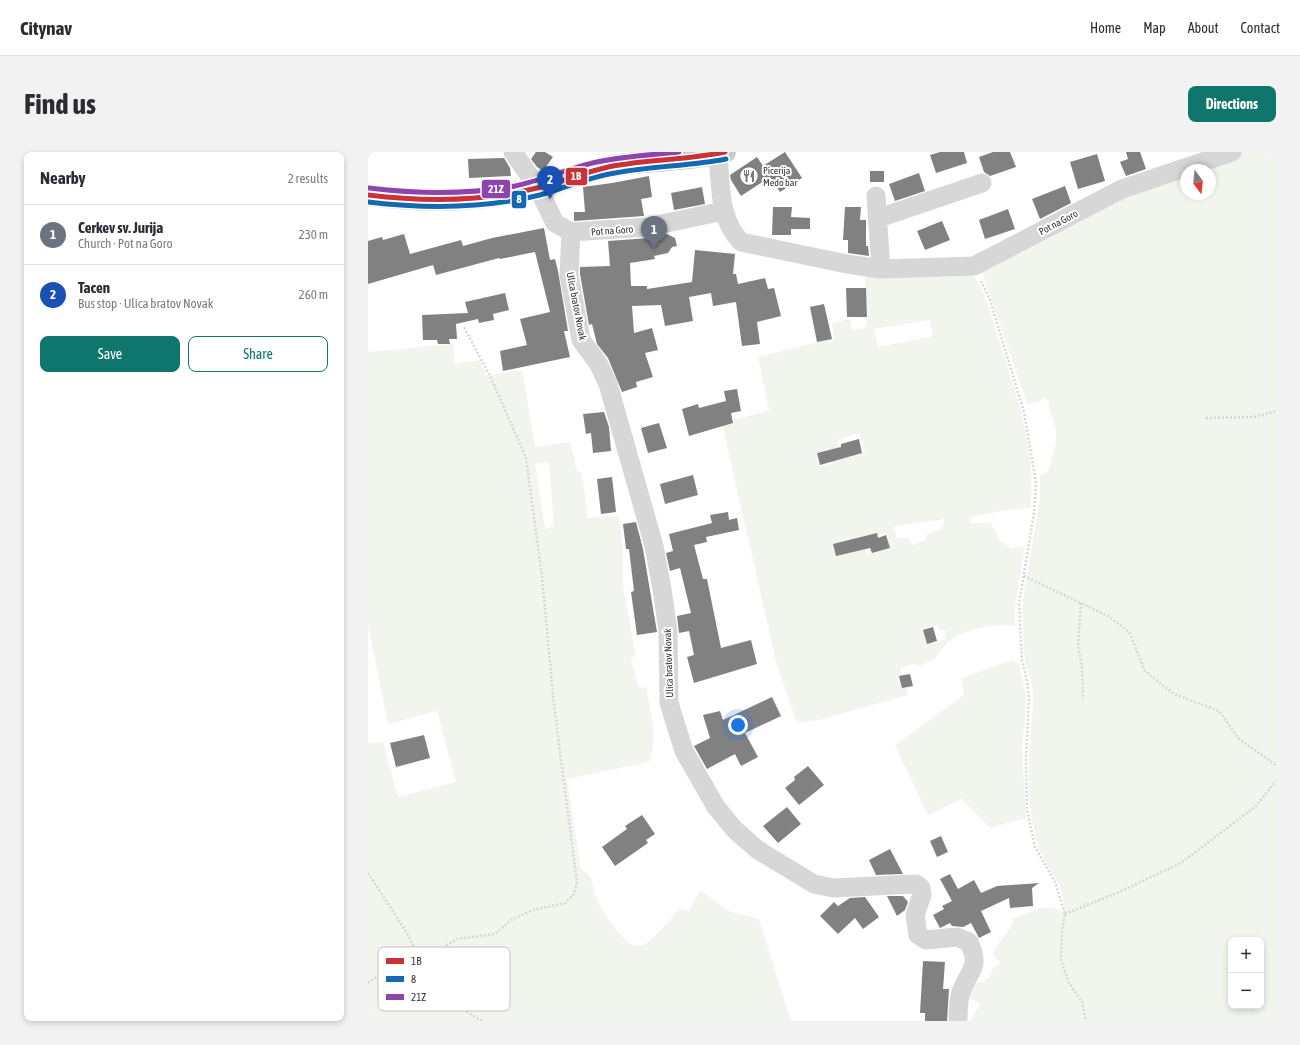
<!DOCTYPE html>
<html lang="en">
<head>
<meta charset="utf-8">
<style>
	body { margin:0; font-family:"Asap Condensed",sans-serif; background:#f2f2f3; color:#2b2b33 }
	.controls { position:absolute; right:12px; bottom:12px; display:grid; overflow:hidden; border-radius:8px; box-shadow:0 2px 6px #0003 }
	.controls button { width:36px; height:36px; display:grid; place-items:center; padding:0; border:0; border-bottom:1px solid #e1e1e2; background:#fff; color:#2b2b33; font:20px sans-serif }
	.compass { position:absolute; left:812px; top:12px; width:36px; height:36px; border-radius:50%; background:#fff; box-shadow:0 2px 6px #0003; rotate:165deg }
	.you { position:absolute; left:370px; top:573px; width:14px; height:14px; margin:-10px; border:3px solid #fff; border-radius:50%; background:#1a73e8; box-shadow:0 0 0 6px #1a73e833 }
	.badge { display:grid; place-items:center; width:26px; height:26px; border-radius:50%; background:#0f766e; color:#fff; font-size:13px; font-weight:700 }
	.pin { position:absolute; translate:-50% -33px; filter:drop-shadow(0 1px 2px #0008) }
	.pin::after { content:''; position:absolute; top:21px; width:14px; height:12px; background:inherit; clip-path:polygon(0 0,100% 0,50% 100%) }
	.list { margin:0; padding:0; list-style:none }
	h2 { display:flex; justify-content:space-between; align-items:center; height:52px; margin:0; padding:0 16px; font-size:17px }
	h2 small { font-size:13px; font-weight:400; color:#7c7c81 }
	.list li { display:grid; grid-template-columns:26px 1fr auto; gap:12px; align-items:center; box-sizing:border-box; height:60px; padding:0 16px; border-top:1px solid #e1e1e2 }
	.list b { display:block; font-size:15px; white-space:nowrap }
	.list p { margin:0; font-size:13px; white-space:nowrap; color:#7c7c81 }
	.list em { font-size:13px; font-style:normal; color:#7c7c81 }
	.actions { display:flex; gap:8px; padding:12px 16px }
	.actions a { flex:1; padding:9px 0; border:1px solid #0f766e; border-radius:8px; text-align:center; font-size:14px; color:#0f766e }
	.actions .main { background:#0f766e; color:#fff }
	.map { position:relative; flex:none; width:908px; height:869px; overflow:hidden; border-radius:8px }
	header { display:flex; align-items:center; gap:24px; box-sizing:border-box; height:56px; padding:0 20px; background:#fff; border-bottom:1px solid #e1e1e2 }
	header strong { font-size:19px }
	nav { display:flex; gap:22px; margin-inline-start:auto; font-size:14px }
	.intro { display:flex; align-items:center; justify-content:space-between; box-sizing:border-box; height:96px; padding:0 24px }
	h1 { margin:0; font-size:28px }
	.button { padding:10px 18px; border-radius:8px; background:#0f766e; color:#fff; font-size:14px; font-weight:700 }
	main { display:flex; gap:24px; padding:0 24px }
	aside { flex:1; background:#fff; border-radius:8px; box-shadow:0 2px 6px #0003 }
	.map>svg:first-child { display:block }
	.green { fill:#f1f5ed; fill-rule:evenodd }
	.building { fill:#818181 }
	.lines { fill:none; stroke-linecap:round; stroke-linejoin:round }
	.path { stroke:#d6d6d6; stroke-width:2.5; stroke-dasharray:2 2; stroke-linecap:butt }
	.minor { stroke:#d7d7d7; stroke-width:19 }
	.major { stroke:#cacaca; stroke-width:22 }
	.bus-1-casing { stroke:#fff; stroke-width:8 }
	.bus-2-casing { stroke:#fff; stroke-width:8 }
	.bus-3-casing { stroke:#fff; stroke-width:8 }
	.bus-1 { stroke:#c93337; stroke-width:5 }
	.bus-2 { stroke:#136ab0; stroke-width:5 }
	.bus-3 { stroke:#8e44ad; stroke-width:5 }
	.labels { text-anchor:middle; stroke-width:4; stroke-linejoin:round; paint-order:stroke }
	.poi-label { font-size:10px; fill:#333; stroke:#fff; text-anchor:start }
	.street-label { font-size:10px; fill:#333; stroke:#fff }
	.key { fill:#fff; stroke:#c2c2c2; stroke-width:1 }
	.key-label { font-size:11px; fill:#333 }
	.line-badge { stroke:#fff; stroke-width:1.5 }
	.badge-label { font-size:11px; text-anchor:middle; font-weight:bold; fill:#fff }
</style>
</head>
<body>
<header>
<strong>Citynav</strong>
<nav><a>Home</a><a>Map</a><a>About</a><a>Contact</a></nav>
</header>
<div class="intro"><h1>Find us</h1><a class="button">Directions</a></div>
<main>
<aside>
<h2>Nearby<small>2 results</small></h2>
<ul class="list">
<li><span class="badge" style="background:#6b7280">1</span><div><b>Cerkev sv. Jurija</b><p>Church · Pot na Goro</p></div><em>230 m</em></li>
<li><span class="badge" style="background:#1a4fb4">2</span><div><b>Tacen</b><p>Bus stop · Ulica bratov Novak</p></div><em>260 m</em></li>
</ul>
<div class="actions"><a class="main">Save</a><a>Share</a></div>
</aside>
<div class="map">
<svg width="908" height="869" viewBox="0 0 908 869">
	<rect width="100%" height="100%" fill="#fff"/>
	<path class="green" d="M862 0H908V869H602L613 851 599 846 602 833 617 829 623 823 624 817 632 811 625 802C629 788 643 782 645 767 661 761 679 748 695 761L697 757 691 733 673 702 668 688 661 650V605L665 551 664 532 658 516 656 500 654 453 672 346V323L680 320 688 291V277L678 245 672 249 659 252 611 111 649 97 690 76 753 39 783 24ZM818 18H842V42H818ZM863 788H893V854H863Z
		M601 119C617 135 622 161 629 182 643 226 659 270 663 316 664 329 663 343 663 356L639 358 603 365 601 371H623L632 389 644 397 657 394 647 455V474C632 471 601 476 587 485 581 488 569 502 566 508L550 514 545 512 532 516 540 543 455 567 429 571 408 510 354 271 401 258 390 205 466 186 464 171 482 167 484 178 497 176 500 165 497 122ZM562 168 565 184 510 195 506 177ZM491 281 497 300 474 307 470 288ZM460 297 464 311 452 315 448 300ZM576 367V373L571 378 558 383V388L544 393 541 386H529L526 374ZM518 381 522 397 499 402 496 387ZM570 473 572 478H577L578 487 563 492 559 477Z
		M85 192 87 212 112 208 118 224 154 218 167 295 202 290 209 319 214 321 220 366 251 363 255 398V435L268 504 263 506 271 536 278 535C283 561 290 585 281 610L199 627 213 717C227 724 224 736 229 748 233 758 255 789 265 793 269 794 274 794 277 792 284 789 305 764 311 757L321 759 332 738 361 759 391 767 423 869H0V591L15 590 30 645 88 630 69 559 20 572 0 472V200ZM181 310 186 374 177 377 167 312Z
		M644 508 651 512 658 542 657 568 654 593 658 666 622 676 593 647 560 663 527 593 596 543 594 526Z"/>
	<path class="building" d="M168 0H177L185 5 175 19 169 15 163 7Z
		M417 0 434 26 412 40 402 25 373 44 363 28 362 23 389 5 395 14Z
		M572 0H596L599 11 568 21 562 3Z
		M625 0H642L648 15 622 24 616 20 611 5Z
		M758 0H772L778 17 758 24 752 10 760 7Z
		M729 2 737 29 710 37 702 10Z
		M136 6 142 16 143 24 101 26 100 7Z
		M502 19H516V30H502Z
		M551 21 557 39 527 49 521 32Z
		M281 24 284 45 273 47 276 64 206 69V60H217L215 35 244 31Z
		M697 34 703 51 672 67 664 47Z
		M334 35 337 52 306 58 303 41Z
		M405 55H424L423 65 442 66V77H423V83H404Z
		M477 55H493L492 68H498V94H500L501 104 480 101V88H475Z
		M640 57 647 77 617 87 611 68Z
		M574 69 582 88 557 98 549 79Z
		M176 76 182 108 187 107 190 119 200 179H196L202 205 135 219 132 199 159 193 152 167 182 160 167 100 132 107 131 106 68 123 65 113 0 132V89L14 85 15 88 36 82 42 102 93 88 95 94 124 86Z
		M299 82 307 86 309 94 304 95 300 101 286 104 287 107 262 111 263 134H279V137L324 130 327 98 367 102 365 122H368L370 132 397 126 400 137 406 136 413 164 389 170 392 192 374 194 368 150 345 154 343 141 321 145 325 169 297 174 293 153 264 154 266 181 284 176 290 198 277 201 285 225 268 230 269 235 254 240 240 206 229 192 224 172 221 173 212 122V115L242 114 240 89 281 86Z
		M478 136H498L499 165H479Z
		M137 141 141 158 125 162 126 168 111 171 110 167 88 172 89 187H81L82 192H70L69 188H55L54 163 100 161 97 150Z
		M456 152 464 187 449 190 442 155Z
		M369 237 373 259 363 261 365 271 321 284 314 257 330 252 331 256 358 249 356 239Z
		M236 260 241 275 243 299 225 301 223 281 218 282 215 262Z
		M291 271 299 296 280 301 273 276Z
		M491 287 494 301 452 313 449 301 473 295V292Z
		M325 323 330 343 297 352 292 332Z
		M244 325 248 360 233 362 229 327Z
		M360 360 361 368 369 366 371 378 338 385 339 390 326 393 335 427H339L353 496 383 488 389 512 326 531 319 505 326 503 321 479 311 481 309 464 323 461 312 416 302 419 298 401 305 399 301 382 344 371 342 363Z
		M268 370 275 397 289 480 269 483 263 440 266 439 261 397H258L255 372Z
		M509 381 510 386 518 383 522 396 504 401 502 396 468 404 465 392Z
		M565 475 569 489 559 492 555 478Z
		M542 522 545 534 534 536 531 524Z
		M404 545 413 564 377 581 390 605 373 614 367 602 339 617 326 594 342 586 335 563 352 559 355 568Z
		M56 583 62 606 28 615 22 591Z
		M440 614 456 633 431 653 417 636 427 628 426 625Z
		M419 655 433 672 410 691 395 674Z
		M274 663 287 682 278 688 280 691 247 714 234 695 259 677 257 674Z
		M573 684 580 700 569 705 562 689Z
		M522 697 535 722 508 723 501 708Z
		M582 722 590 737 606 728 613 741 629 734 671 731 664 736 665 754 642 756 641 746 613 759 623 780 611 786 603 771 595 775 584 774 582 771 572 776 565 763 576 757 574 754 584 749 572 727Z
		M519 744H535L540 750 537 758 529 764Z
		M497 745 511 765 495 777 487 766 470 782 452 764 466 750 470 754 482 746Z
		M555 809 577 810 575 837H581L579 869H557V861H552Z"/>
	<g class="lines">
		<path class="path" d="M613 129 622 148 656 260 668 331 666 361 651 452 654 509 659 529 661 545 658 607 659 658 667 695 687 730 697 762 694 778 693 808 701 831 714 850 718 869
			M838 266 886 265 908 259
			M656 424 742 465 761 480 777 519 806 542 851 559 871 587 908 613
			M713 451 710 493 714 515 715 547
			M0 721 39 781 57 817 84 851 114 869
			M697 762 749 741 813 711 888 654 908 629
			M0 831C15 819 38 818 57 817L69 799 89 787 127 782 143 768 165 758 197 751 206 742 209 731 186 553 174 424 158 306 124 228 96 175"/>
		<path class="minor" d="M145 0 170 36 187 71 203 80 201 123 213 188 230 211 240 232 286 394 294 437 300 479 301 551 316 599 348 655 367 678 390 698 446 732 465 736 548 732 553 736 554 743 547 763 550 783 558 788 589 785 601 790C613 816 601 818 593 840 590 849 590 860 590 869
			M350 2C353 33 350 66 373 90L479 112 513 117 606 114 754 37 864 0
			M508 44 513 117
			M511 66 614 31
			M203 80 280 75 355 59"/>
		<path class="major" d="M0 43C58 51 112 50 169 36 190 31 209 22 230 17 272 7 316 10 357 0"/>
		<defs>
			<path id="bus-1" d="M0 43C57 50 113 50 169 36 195 30 219 19 245 14 282 7 320 8 357 0"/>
			<path id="bus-2" d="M0 50C58 57 115 57 172 43 197 36 221 25 247 21 284 14 322 14 358 7"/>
			<path id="bus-3" d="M1 36C50 42 98 43 147 34 175 28 201 16 229 10 256 4 283 3 311 0"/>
		</defs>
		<use href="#bus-1" class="bus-1-casing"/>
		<use href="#bus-2" class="bus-2-casing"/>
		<use href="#bus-3" class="bus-3-casing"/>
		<use href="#bus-1" class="bus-1"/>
		<use href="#bus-2" class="bus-2"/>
		<use href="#bus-3" class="bus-3"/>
	</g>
	<defs>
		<symbol id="restaurant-ring" viewBox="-11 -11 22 22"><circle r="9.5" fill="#fff" stroke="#7a7a7a" stroke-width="1.5"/><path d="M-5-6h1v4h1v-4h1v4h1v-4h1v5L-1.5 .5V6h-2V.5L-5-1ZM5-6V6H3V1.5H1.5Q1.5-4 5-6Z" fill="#7a7a7a"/></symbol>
	</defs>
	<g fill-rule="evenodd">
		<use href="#restaurant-ring" x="370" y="13" width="22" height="22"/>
	</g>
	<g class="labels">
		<g class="poi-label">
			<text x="395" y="22">Picerija<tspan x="395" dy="12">Medo bar</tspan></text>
		</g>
		<g class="street-label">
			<text transform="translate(690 70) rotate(-28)" y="4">Pot na Goro</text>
			<text transform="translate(244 78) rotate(-4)" y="4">Pot na Goro</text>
			<text transform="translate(209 154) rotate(79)" y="4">Ulica bratov Novak</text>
			<text transform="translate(300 511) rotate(-92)" y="4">Ulica bratov Novak</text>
		</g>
	</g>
	<rect x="10" y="795" width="132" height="64" rx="6" class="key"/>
	<rect x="18" y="806" width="18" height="6" fill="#c93337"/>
	<rect x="18" y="824" width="18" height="6" fill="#136ab0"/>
	<rect x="18" y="842" width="18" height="6" fill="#8e44ad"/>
	<g class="key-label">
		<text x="43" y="813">1B</text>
		<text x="43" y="831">8</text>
		<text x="43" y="849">21Z</text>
	</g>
	<g class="line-badge">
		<rect x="197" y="15" width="23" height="19" rx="4" fill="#c93337"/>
		<rect x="113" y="27" width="30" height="20" rx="4" fill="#8e44ad"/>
		<rect x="143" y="38" width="16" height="19" rx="4" fill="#136ab0"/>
	</g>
	<g class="badge-label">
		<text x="208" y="28">1B</text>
		<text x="128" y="41">21Z</text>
		<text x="151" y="51">8</text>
	</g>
</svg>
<div class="controls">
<button>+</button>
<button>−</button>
</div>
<svg class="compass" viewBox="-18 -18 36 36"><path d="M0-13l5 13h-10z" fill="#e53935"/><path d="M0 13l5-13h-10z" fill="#7c7c81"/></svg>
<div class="you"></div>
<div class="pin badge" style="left:286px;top:97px;background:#6b7280">1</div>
<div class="pin badge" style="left:182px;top:47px;background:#1a4fb4">2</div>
</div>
</main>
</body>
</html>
